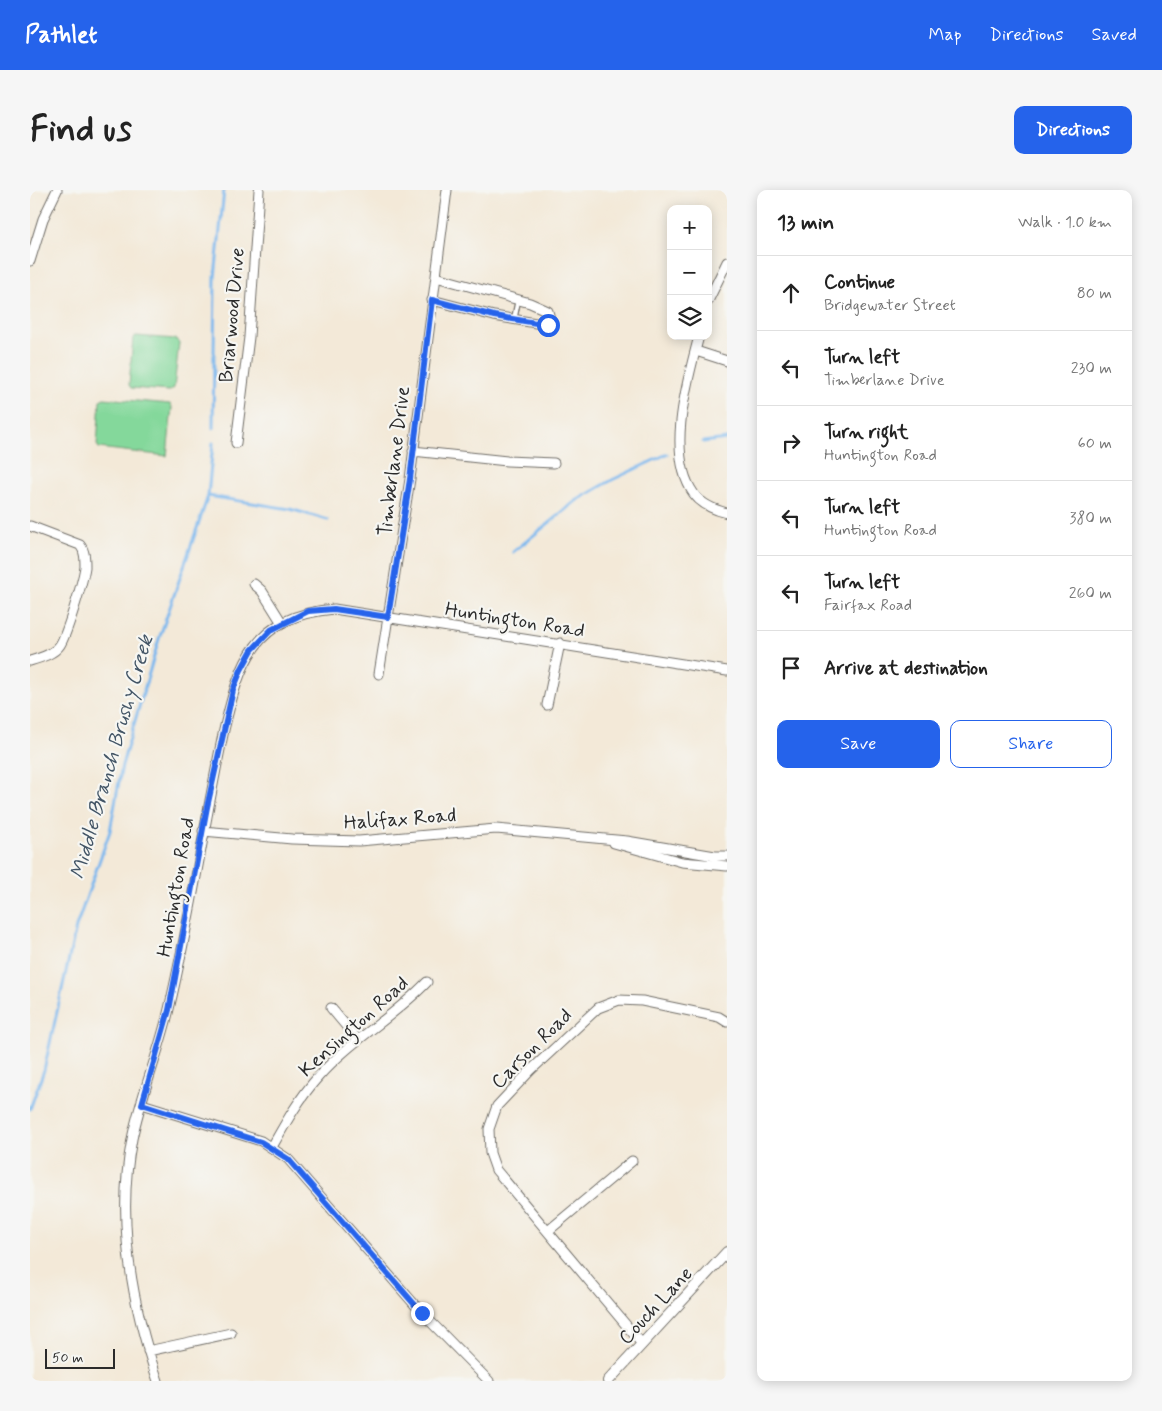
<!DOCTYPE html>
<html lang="en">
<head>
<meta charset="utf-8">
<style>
	body { margin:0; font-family:Mynerve,sans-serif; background:#f6f6f6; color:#222 }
	.controls { position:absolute; right:15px; top:15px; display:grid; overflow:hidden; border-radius:10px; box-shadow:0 2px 12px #0003 }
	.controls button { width:45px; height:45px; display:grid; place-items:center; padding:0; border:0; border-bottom:1px solid #e0e0e0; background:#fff; color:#222; font:25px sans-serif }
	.scale { position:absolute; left:15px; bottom:12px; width:70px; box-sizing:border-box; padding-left:5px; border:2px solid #2b2b2b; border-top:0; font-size:14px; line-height:18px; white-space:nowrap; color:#2b2b2b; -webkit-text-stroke:4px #f6f6f2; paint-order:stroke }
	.stop { position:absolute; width:15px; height:15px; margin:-11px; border:4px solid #2563eb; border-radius:50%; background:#fff }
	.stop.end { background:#2563eb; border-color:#fff; box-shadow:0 1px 5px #0008 }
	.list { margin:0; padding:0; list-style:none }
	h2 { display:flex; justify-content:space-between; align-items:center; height:65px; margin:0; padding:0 20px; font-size:21px }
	h2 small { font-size:16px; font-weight:400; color:#767676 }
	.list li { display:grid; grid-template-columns:32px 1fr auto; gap:15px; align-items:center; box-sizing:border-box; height:75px; padding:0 20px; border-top:1px solid #e0e0e0 }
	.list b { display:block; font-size:19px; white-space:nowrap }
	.list p { margin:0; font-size:16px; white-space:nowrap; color:#767676 }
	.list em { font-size:16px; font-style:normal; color:#767676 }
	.actions { display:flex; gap:10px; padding:15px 20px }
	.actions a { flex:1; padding:11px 0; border:1px solid #2563eb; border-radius:10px; text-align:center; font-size:18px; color:#2563eb }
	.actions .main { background:#2563eb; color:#fff }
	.icon { flex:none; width:28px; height:28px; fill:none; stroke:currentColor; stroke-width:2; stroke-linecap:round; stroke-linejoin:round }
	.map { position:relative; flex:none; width:697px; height:1191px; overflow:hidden; border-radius:10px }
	header { display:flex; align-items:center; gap:30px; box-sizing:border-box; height:70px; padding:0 25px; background:#2563eb; color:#fff }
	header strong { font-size:24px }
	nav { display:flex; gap:28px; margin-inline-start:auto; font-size:18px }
	.intro { display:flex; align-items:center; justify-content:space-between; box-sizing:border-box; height:120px; padding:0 30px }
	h1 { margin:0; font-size:35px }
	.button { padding:12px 22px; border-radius:10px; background:#2563eb; color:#fff; font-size:18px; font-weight:700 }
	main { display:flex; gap:30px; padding:0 30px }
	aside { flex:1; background:#fff; border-radius:10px; box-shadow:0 2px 12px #0003 }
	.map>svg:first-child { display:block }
	.park { fill:#84d89b; stroke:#588263 }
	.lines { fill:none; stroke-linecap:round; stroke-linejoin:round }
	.stream { stroke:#7bb8ee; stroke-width:3 }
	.service-casing { stroke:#716e68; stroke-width:7 }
	.minor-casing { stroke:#716e68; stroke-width:11 }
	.tertiary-casing { stroke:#716e68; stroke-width:12 }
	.service { stroke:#fff; stroke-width:4.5 }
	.minor { stroke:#fff; stroke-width:9 }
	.tertiary { stroke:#fff; stroke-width:10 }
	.route { stroke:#2563eb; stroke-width:6 }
	.labels { text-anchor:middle; stroke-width:4.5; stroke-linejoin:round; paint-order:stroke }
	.street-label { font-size:20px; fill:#2b2b2b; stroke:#f6f6f2 }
	.water-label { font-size:21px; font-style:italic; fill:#435566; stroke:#f6f6f2 }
</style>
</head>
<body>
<header>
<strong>Pathlet</strong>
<nav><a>Map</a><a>Directions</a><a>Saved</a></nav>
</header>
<div class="intro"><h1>Find us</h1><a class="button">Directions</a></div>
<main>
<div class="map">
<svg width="697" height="1191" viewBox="0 0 697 1191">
	<rect width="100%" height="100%" fill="#f6f6f2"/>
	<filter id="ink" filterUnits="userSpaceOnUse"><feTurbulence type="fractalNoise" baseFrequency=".02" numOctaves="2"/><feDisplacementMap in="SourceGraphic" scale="10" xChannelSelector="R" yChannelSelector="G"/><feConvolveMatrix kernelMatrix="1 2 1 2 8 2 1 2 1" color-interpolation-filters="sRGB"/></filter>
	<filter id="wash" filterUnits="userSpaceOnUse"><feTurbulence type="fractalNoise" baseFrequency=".0096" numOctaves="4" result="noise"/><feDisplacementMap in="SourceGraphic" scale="20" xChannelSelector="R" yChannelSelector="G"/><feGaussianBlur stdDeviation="1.12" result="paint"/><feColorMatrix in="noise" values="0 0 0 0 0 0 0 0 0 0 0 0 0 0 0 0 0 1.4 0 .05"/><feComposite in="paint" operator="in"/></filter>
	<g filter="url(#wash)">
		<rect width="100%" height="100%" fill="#f3e9d8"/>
		<path class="park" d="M106 146 146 149 149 153 144 198 140 201 101 198 99 195 103 148Z
			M74 208 140 214 142 217 137 266 69 258 67 255 70 210Z"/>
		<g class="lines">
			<path class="stream" d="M183 238 185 88 194 0
				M673 252 697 249
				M178 306 260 319 298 330
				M483 362 546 311 582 290 637 264
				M0 919 14 880 46 737 80 641 92 575 129 449 178 306 183 253"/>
		</g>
	</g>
	<g filter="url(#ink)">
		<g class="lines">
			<defs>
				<path id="service" d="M484 130 488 110"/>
				<path id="minor" d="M0 71 13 29 27 0
					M402 110 464 126 518 135 520 129 518 121 500 113 406 87
					M678 111 697 72
					M669 146C658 189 635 264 664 304 672 315 685 320 697 323
					M666 161 697 171
					M206 253 219 147 229 0
					M383 261 477 271 524 273
					M0 336 50 355C55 361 55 369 55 377 53 391 37 444 30 455 24 464 10 468 0 471
					M224 394 232 401 252 433
					M349 484 380 289 417 0
					M517 515 530 453
					M173 641 262 649 329 651 466 639 597 651 685 666H697
					M584 653 652 672 697 676
					M301 818 328 850
					M112 914 231 951 258 969 392 1123 459 1191
					M242 957C256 932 270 907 289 886 321 850 364 827 397 792
					M518 1041 602 971
					M612 1154 466 980 460 963 459 939 467 916 501 880 568 818 589 810 612 811 689 827 697 832
					M118 1161 201 1143
					M128 1191C102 1115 86 1030 102 949 111 905 129 863 139 819 161 727 174 633 194 540 210 472 224 426 304 419L697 481"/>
				<path id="tertiary" d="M578 1191 697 1062"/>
			</defs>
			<use href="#service" class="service-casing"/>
			<use href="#minor" class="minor-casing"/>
			<use href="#tertiary" class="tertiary-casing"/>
			<use href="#service" class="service"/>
			<use href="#minor" class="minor"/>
			<use href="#tertiary" class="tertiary"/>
		</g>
	</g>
	<g class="lines" filter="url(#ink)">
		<path class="route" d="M392 1123 258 969 231 952 112 914 139 820 177 617 203 500 211 480 222 460 241 440 278 421 304 419 358 427 380 289 402 110 464 126 518 135"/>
	</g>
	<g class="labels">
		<g class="street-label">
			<text transform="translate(201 125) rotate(-85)" y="7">Briarwood Drive</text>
			<text transform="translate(363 271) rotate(-83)" y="7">Timberlane Drive</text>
			<text transform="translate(485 429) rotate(9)" y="7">Huntington Road</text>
			<text transform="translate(370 628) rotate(-4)" y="7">Halifax Road</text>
			<text transform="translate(145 697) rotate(-80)" y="7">Huntington Road</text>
			<text transform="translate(323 836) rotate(-42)" y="7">Kensington Road</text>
			<text transform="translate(501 858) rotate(-45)" y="7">Carson Road</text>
			<text transform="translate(625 1115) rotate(-47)" y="7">Couch Lane</text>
		</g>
		<g class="water-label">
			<text transform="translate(81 567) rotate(-74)" y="7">Middle Branch Brushy Creek</text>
		</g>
	</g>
</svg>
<div class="controls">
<button>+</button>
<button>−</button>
<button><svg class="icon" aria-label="layers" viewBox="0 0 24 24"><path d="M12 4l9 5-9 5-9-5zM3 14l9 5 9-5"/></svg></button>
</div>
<div class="scale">50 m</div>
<div class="stop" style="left:518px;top:135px"></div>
<div class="stop end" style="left:392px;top:1123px"></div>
</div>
<aside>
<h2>13 min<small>Walk · 1.0 km</small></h2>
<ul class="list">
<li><svg class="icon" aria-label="ahead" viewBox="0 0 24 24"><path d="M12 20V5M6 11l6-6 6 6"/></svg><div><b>Continue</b><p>Bridgewater Street</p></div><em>80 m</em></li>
<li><svg class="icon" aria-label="left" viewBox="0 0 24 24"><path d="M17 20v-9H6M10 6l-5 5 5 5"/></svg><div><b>Turn left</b><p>Timberlane Drive</p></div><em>230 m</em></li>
<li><svg class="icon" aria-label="right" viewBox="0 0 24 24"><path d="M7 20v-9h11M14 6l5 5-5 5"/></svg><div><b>Turn right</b><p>Huntington Road</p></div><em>60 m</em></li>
<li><svg class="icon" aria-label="left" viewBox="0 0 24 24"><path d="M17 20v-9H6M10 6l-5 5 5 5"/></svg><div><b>Turn left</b><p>Huntington Road</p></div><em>380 m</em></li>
<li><svg class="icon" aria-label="left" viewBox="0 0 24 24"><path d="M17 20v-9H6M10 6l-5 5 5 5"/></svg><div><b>Turn left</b><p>Fairfax Road</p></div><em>260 m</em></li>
<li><svg class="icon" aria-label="arrive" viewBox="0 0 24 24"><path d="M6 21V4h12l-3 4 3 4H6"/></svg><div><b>Arrive at destination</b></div></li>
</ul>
<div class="actions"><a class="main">Save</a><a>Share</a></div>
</aside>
</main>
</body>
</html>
